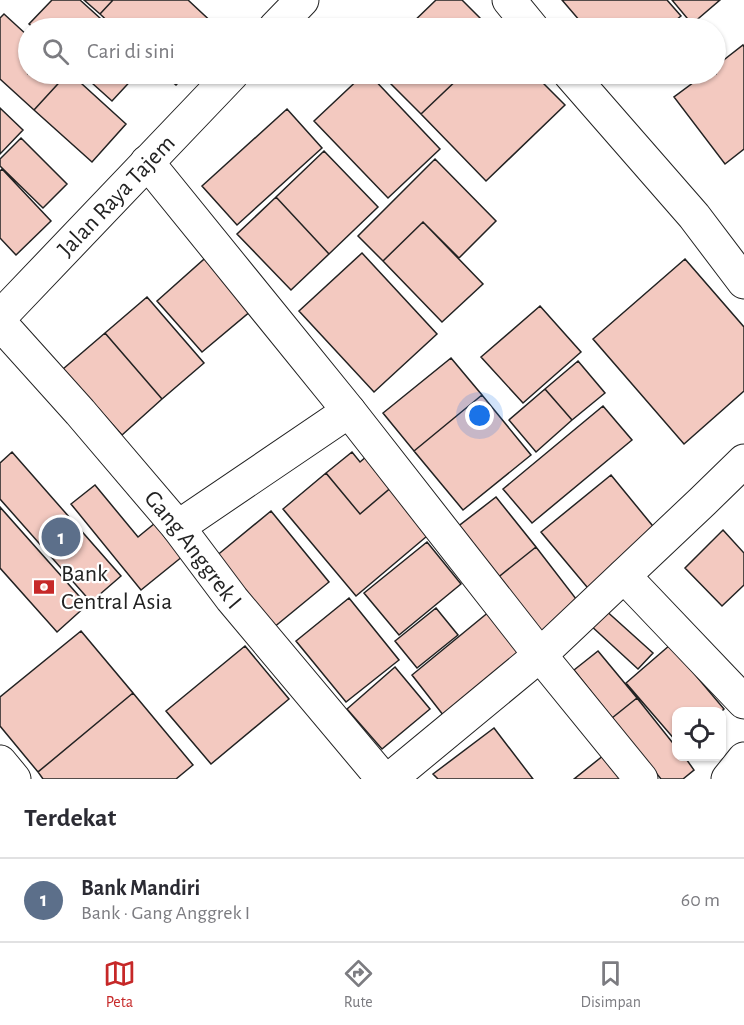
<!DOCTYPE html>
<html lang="id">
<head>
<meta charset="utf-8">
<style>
	body { margin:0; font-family:"Alegreya Sans",sans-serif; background:#f7f7f7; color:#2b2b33 }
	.controls { position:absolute; right:18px; bottom:18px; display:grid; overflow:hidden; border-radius:12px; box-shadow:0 2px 4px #0004 }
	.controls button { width:54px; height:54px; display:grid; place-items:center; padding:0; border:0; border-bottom:2px solid #e1e1e2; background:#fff; color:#2b2b33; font:30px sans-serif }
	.you { position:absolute; left:480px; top:416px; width:21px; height:21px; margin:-15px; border:4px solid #fff; border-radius:50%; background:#1a73e8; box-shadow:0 0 0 9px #1a73e833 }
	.badge { display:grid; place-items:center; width:39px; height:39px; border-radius:50%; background:#c62828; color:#fff; font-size:20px; font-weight:700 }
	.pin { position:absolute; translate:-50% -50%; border:3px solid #fff; box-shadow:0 2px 6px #0006 }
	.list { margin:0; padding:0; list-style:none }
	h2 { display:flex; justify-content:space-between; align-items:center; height:78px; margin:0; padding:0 24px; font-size:26px }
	h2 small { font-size:20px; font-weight:400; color:#7c7c81 }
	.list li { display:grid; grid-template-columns:39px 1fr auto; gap:18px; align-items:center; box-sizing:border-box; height:84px; padding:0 24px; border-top:2px solid #e1e1e2 }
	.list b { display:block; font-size:22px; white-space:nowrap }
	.list p { margin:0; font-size:20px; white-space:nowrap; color:#7c7c81 }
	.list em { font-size:20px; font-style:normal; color:#7c7c81 }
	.icon { flex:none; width:33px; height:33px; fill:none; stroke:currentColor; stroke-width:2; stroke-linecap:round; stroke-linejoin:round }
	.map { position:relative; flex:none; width:744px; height:779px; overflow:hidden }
	.search { position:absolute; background:#fff; box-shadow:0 2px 4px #0004; left:18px; right:18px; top:18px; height:66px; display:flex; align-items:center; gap:15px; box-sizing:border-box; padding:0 21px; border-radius:33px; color:#7c7c81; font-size:22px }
	.sheet { height:162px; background:#fff }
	nav { display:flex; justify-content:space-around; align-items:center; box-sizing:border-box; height:84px; border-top:2px solid #e1e1e2; background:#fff; font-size:16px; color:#7c7c81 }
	nav a { display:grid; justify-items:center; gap:3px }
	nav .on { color:#c62828 }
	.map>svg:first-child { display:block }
	.building { fill:#f3c9c0; stroke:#222; stroke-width:1.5 }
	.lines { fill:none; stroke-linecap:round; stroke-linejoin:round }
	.minor-casing { stroke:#222; stroke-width:35 }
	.major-casing { stroke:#222; stroke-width:35 }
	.minor { stroke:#fff; stroke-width:33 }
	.major { stroke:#fff; stroke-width:33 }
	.labels { text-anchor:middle; stroke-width:4.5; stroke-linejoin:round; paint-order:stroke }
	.street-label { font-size:24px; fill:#222; stroke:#fff }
	.poi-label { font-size:24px; fill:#222; stroke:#fff; text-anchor:start }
</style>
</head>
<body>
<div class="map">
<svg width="744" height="779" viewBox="0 0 744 779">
	<rect width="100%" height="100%" fill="#fff"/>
	<path class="building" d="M52 0H80L111 28H34L29 24Z
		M84 0H113L100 14Z
		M113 0H188L218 28H115L100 14Z
		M436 0H462L490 28H407Z
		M562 0H667L681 16 666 28H586Z
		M672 0H720L692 24Z
		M4 14 28 36V74H67L34 110 0 79V18Z
		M743 45 744 47V149L725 164 674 97 705 74H716V66Z
		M67 74H71L126 124 92 162 34 110Z
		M82 74H137L112 101Z
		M163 74H187L176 85Z
		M364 74H369L440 149 388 198 314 121Z
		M381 74H463L421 114Z
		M463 74H534L565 105 486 181 421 114Z
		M0 108 23 130 0 154Z
		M287 109 322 148 237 225 202 186Z
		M21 138 67 184 43 208 0 166V159Z
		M324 151 378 207 329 254 276 197Z
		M435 159 496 221 459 258 423 222 383 261 358 236Z
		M2 169 51 221 16 255 0 238V171Z
		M276 197 329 254 291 290 237 234Z
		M423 222 483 284 442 322 383 261Z
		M212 252 258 305 202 352 157 301Z
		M362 253 437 334 374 392 299 311Z
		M685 259 744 327V391L684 444 593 339Z
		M147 297 204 363 162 399 105 333Z
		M540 306 581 352 523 403 481 357Z
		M105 333 162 399 122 435 63 369Z
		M451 358 482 395 414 451 383 413Z
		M578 361 605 393 572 420 545 389Z
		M545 389 572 420 536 452 509 420Z
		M482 395 531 455 463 510 414 451Z
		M603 406 632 440 532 523 503 489Z
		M374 450 394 485 360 514 326 473 352 452 360 462Z
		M12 452 121 576 91 602 0 499V463Z
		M326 473 360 514 394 485 433 531 356 596 283 509Z
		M611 475 661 536 592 593 541 532Z
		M95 485 138 537 160 519 188 552 141 590 71 504Z
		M496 497 536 547 496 579 456 528Z
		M0 507 87 605 57 632 0 568Z
		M271 511 329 582 273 628 215 557Z
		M723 530 744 553V585L722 606 685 568Z
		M427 542 461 584 399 635 364 593Z
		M536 547 580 604 541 635 496 579Z
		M349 598 399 660 346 702 296 641Z
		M436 608 458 635 417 668 395 641Z
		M603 608 653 653 638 669 589 624Z
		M490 611 526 656 447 720 412 675Z
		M81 631 133 693 38 772 0 726V697Z
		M670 645 724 709 721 712H676V741L626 683Z
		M245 646 289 699 211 764 166 711Z
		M598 651 637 698 612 718 574 670Z
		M395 667 430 709 382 749 347 709Z
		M133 693 193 765 176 779H43L38 772Z
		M637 698 676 747V756H684L694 770 683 779H661L612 718Z
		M494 728 533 779H438L433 774Z
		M604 755 624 779H574Z"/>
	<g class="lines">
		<defs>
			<g id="minor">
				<path d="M509 0 532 28"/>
				<path d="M570 74 694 216 744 282"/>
				<path d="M147 162 349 411 540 655 641 779"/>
				<path id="s1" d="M0 323 80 412 178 527 232 599 383 779"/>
				<path d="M178 527 349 411"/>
				<path d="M624 576 744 702"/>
				<path d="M0 762 14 779"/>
				<path d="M390 779 540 655 703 501 744 461"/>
				<path d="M728 779 744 759"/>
			</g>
			<g id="major">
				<path d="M275 28 302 0"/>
				<path id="s2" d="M0 317 232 74"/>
			</g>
		</defs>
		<use href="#minor" class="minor-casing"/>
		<use href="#major" class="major-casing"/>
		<use href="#minor" class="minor"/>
		<use href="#major" class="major"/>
	</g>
	<defs>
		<symbol id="bank-bare" viewBox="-9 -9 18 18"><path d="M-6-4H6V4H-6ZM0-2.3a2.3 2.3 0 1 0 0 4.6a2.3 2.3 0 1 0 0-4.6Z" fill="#c62828" stroke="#fff" stroke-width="2.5" paint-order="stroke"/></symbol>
	</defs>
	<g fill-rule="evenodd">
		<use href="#bank-bare" x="29" y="572" width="30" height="30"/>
	</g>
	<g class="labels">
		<g class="street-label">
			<text dy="8" stroke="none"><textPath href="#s2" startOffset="168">Jalan Raya Tajem</textPath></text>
			<text dy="8" stroke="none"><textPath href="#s1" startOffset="298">Gang Anggrek I</textPath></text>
		</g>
		<g class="poi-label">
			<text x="61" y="581">Bank<tspan x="61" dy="28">Central Asia</tspan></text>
		</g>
	</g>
</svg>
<div class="controls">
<button><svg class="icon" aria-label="locate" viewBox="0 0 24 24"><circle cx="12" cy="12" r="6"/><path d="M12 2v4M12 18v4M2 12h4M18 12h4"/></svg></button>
</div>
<div class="you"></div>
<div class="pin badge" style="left:61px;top:537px;background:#5c6f8a">1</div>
<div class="search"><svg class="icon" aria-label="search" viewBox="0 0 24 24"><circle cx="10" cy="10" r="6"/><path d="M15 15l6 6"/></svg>Cari di sini</div>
</div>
<section class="sheet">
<h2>Terdekat<small></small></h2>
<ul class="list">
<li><span class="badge" style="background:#5c6f8a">1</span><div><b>Bank Mandiri</b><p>Bank · Gang Anggrek I</p></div><em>60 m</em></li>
</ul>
</section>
<nav>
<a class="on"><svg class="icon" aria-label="map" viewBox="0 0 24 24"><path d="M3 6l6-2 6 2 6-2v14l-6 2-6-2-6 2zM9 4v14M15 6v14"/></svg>Peta</a>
<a><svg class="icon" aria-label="directions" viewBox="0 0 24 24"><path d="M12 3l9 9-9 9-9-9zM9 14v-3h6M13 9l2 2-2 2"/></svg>Rute</a>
<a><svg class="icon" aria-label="saved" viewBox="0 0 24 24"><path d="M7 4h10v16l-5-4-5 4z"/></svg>Disimpan</a>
</nav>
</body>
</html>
